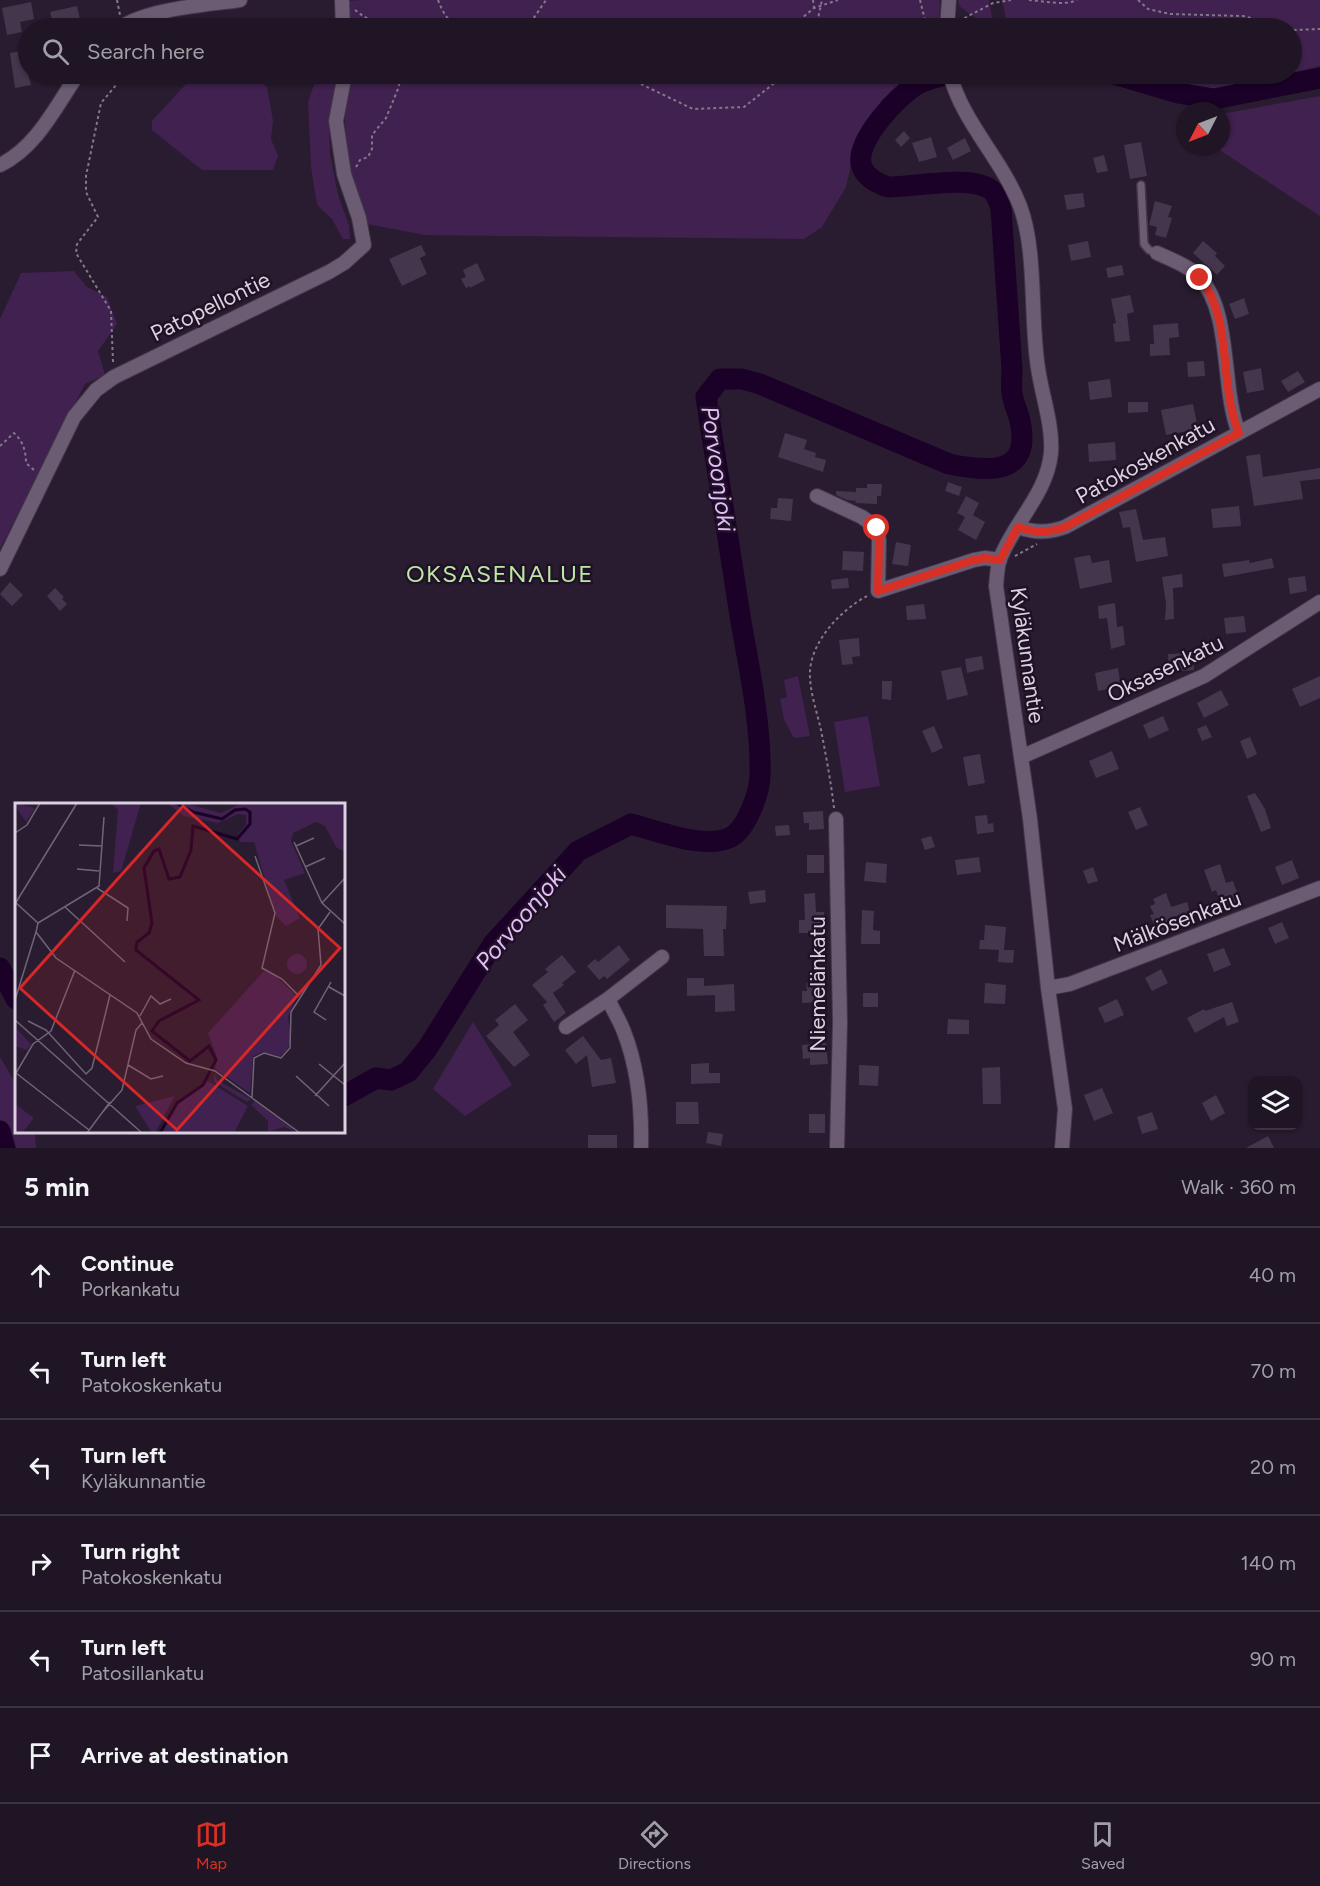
<!DOCTYPE html>
<html lang="en">
<head>
<meta charset="utf-8">
<style>
	body { margin:0; font-family:Figtree,sans-serif; background:#271e2c; color:#f1f3f6 }
	.controls { position:absolute; right:18px; bottom:18px; display:grid; overflow:hidden; border-radius:12px; box-shadow:0 2px 4px #0004 }
	.controls button { width:54px; height:54px; display:grid; place-items:center; padding:0; border:0; border-bottom:2px solid #3c3441; background:#1f1524; color:#f1f3f6; font:30px sans-serif }
	.compass { position:absolute; left:1176px; top:102px; width:54px; height:54px; border-radius:50%; background:#1f1524; box-shadow:0 2px 4px #0004; rotate:228deg }
	.stop { position:absolute; width:18px; height:18px; margin:-14px; border:4px solid #d93025; border-radius:50%; background:#fff }
	.stop.end { background:#d93025; border-color:#fff; box-shadow:0 2px 6px #0008 }
	.list { margin:0; padding:0; list-style:none }
	h2 { display:flex; justify-content:space-between; align-items:center; height:78px; margin:0; padding:0 24px; font-size:26px }
	h2 small { font-size:20px; font-weight:400; color:#a19fa6 }
	.list li { display:grid; grid-template-columns:39px 1fr auto; gap:18px; align-items:center; box-sizing:border-box; height:96px; padding:0 24px; border-top:2px solid #3c3441 }
	.list b { display:block; font-size:22px; white-space:nowrap }
	.list p { margin:0; font-size:20px; white-space:nowrap; color:#a19fa6 }
	.list em { font-size:20px; font-style:normal; color:#a19fa6 }
	.icon { flex:none; width:33px; height:33px; fill:none; stroke:currentColor; stroke-width:2; stroke-linecap:round; stroke-linejoin:round }
	.map { position:relative; flex:none; width:1320px; height:1148px; overflow:hidden }
	.search { position:absolute; background:#1f1524; box-shadow:0 2px 4px #0004; left:18px; right:18px; top:18px; height:66px; display:flex; align-items:center; gap:15px; box-sizing:border-box; padding:0 21px; border-radius:33px; color:#a19fa6; font-size:22px }
	.sheet { height:654px; background:#1f1524 }
	nav { display:flex; justify-content:space-around; align-items:center; box-sizing:border-box; height:84px; border-top:2px solid #3c3441; background:#1f1524; font-size:16px; color:#a19fa6 }
	nav a { display:grid; justify-items:center; gap:3px }
	nav .on { color:#d93025 }
	.map>svg:first-child { display:block }
	.green { fill:#40214f }
	.lines { fill:none; stroke-linecap:round; stroke-linejoin:round }
	.river { stroke:#1b0027; stroke-width:21 }
	.building { fill:#44364c }
	.service-casing { stroke:#423748; stroke-width:10 }
	.minor-casing { stroke:#423748; stroke-width:16 }
	.path { stroke:#837989; stroke-width:2; stroke-dasharray:3 3; stroke-linecap:butt }
	.service { stroke:#6b5b73; stroke-width:7 }
	.minor { stroke:#6b5b73; stroke-width:14 }
	.route { stroke:#d93025; stroke-width:8 }
	.labels { text-anchor:middle; stroke-width:5; stroke-linejoin:round; paint-order:stroke }
	.street-label { font-size:22px; fill:#dad2df; stroke:#201226 }
	.water-label { font-size:24px; font-style:italic; fill:#e4bcf9; stroke:#201226 }
	.neighbourhood-label { font-size:24px; letter-spacing:1.5px; fill:#bde7a4; stroke:#201226 }
	.inset-river { fill:none; stroke:#1b0027; stroke-width:3 }
	.inset-road { fill:none; stroke:#706576; stroke-width:1.5 }
	.view { fill:#d62828; fill-opacity:0.15; stroke:#d62828; stroke-width:3 }
	.inset-edge { fill:none; stroke:#dad2df; stroke-width:3 }
</style>
</head>
<body>
<div class="map">
<svg width="1320" height="1148" viewBox="0 0 1320 1148">
	<rect width="100%" height="100%" fill="#291c30"/>
	<path class="green" d="M361 0H940L939 28H349L348 1Z
		M958 0H989L994 28H978L977 19 959 6Z
		M1002 0H1320V66L1211 92 1148 74H1292V28H1008Z
		M195 74H251L267 87 273 121 271 139 278 156 273 170H202L152 130V121Z
		M320 74H337L329 119 330 154 338 195 349 225 350 239H343L332 219 317 205 311 167 308 102 317 76Z
		M348 74H927L912 79 884 101 852 161 846 187 822 227 804 239 425 235 367 224 346 176 345 101Z
		M1320 96V216L1215 147H1221V114Z
		M74 271 87 287 107 297 117 324 98 351 105 375 85 384 0 549V319L21 273Z
		M798 676 810 736 794 738 784 720 780 699 787 697 784 680Z
		M868 716 880 786 845 792 834 722Z
		M473 1022 512 1085 465 1116 433 1089Z
		M0 1057 16 1084V1132H35L36 1148H0Z"/>
	<g class="lines">
		<path class="river" d="M1114 74 1178 93 1214 99 1320 78
			M0 968 16 999
			M344 1096 376 1078 391 1080 408 1072 427 1049 493 944 578 851 631 824C658 831 702 849 729 838 746 831 760 792 760 775 761 724 750 672 741 622 730 547 718 472 706 397L720 379H742L760 384 949 464C988 472 1032 476 1020 421 1018 411 1013 403 1012 393 1011 386 1012 377 1012 369L1001 209C999 201 997 194 990 189 969 175 915 187 888 187 877 183 864 177 861 164 857 139 897 97 916 85 927 79 940 76 952 74
			M0 1131 5 1148"/>
	</g>
	<path class="building" d="M31 2 34 19 20 22 22 32 7 35 2 8Z
		M77 6 82 28H54L50 12Z
		M28 50V74L31 85 15 88 10 53Z
		M904 131 910 138 901 147 895 140Z
		M931 137 937 157 919 162 912 143Z
		M965 138 971 151 953 160 947 148Z
		M1141 142 1147 176 1130 179 1124 145Z
		M1104 155 1108 171 1097 173 1093 158Z
		M1083 193 1085 207 1067 210 1064 195Z
		M1155 201 1172 206 1168 217 1172 218 1166 238 1155 235 1157 227 1149 225Z
		M1088 241 1091 257 1071 261 1068 245Z
		M1203 241 1217 253 1215 256 1225 266 1217 275 1193 253Z
		M421 245 426 255 420 258 427 274 402 286 389 259Z
		M477 263 485 280 470 288V286L466 288 461 279 466 277 463 270Z
		M1122 265 1124 275 1108 278 1106 268Z
		M1130 295 1134 312 1127 314 1130 341 1115 342 1113 324 1116 323 1111 299Z
		M1244 298 1249 314 1235 319 1229 304Z
		M1178 323 1179 337 1169 338 1170 355 1150 356V344H1154L1153 325Z
		M1204 361 1205 376 1188 377 1187 362Z
		M1261 368 1264 390 1247 393 1243 372Z
		M1298 371 1305 382 1288 392 1281 381Z
		M1110 379 1112 397 1090 400 1088 382Z
		M1128 402H1148V412L1128 413Z
		M1193 404 1198 429 1166 435 1161 410Z
		M785 433 807 440 804 449 816 453 815 457 826 460 823 472 778 457Z
		M1115 442 1116 460 1089 462 1088 444Z
		M1260 454 1263 477 1320 468V479L1300 481 1303 499 1254 506 1246 456Z
		M948 482 962 487 959 496 945 491Z
		M867 484H882L881 496H877V504L855 503 856 501 847 500 836 495V491L856 492V488H867Z
		M966 496 979 503 973 515 985 522 976 540 958 530 965 517 957 513Z
		M778 498 793 499 791 521 770 519 771 508H777Z
		M1239 506 1241 526 1213 528 1211 509Z
		M1136 509 1143 540 1165 537 1168 556 1136 562 1130 527 1123 528 1119 512Z
		M896 542 911 545 908 566 892 564Z
		M843 551 864 552 863 571 842 570Z
		M1090 555 1092 563 1109 560 1112 582 1080 589 1074 558Z
		M1272 558 1274 568 1224 577 1222 564 1249 560 1250 563Z
		M1182 574 1183 587 1173 588 1174 619 1165 620 1166 604 1162 577Z
		M1305 576 1307 591 1290 594 1288 578Z
		M848 578 849 588 832 589 831 580Z
		M10 582 23 595 12 606 0 594Z
		M55 588 64 597 62 599 67 604 60 611 47 596Z
		M1115 603 1117 627 1123 626 1125 645 1111 649 1107 618 1099 619 1098 606Z
		M924 604 926 619 907 620 906 606Z
		M1244 616 1246 632 1226 634 1224 618Z
		M859 638 860 656 852 657 853 664 842 665 839 640Z
		M1193 653 1194 670 1169 672 1168 654Z
		M982 656 984 669 967 673 965 659Z
		M961 667 968 695 947 700 941 671Z
		M1118 668 1121 686 1098 691 1095 673Z
		M1320 676V698L1300 707 1292 689Z
		M882 681H892L891 700 882 699Z
		M1221 690 1229 705 1204 718 1197 703Z
		M1163 716 1169 730 1149 739 1143 725Z
		M1206 725 1212 737 1202 741 1197 729Z
		M934 726 943 748 932 753 922 731Z
		M1250 737 1257 754 1247 759 1240 741Z
		M1112 751 1119 769 1096 778 1089 761Z
		M980 754 985 783 968 786 963 757Z
		M1255 793 1265 809 1271 828 1261 832 1247 796Z
		M1140 807 1148 825 1136 830 1128 812Z
		M823 811 824 829 809 830V823H804L803 812Z
		M987 815 988 824 993 823 994 832 977 834 975 816Z
		M789 825 790 835 776 836 775 826Z
		M931 836 935 847 925 850 921 839Z
		M807 855H824V873H807Z
		M979 857 981 872 957 875 955 860Z
		M1292 860 1299 878 1282 885 1275 867Z
		M866 862 887 864 886 883 864 881Z
		M1220 864 1226 883 1233 881 1240 901 1222 907 1216 890 1212 892 1204 870Z
		M1093 867 1098 881 1088 884 1083 871Z
		M765 890 766 902 750 904 748 892Z
		M815 893 816 912H824V933H799V920H805L804 894Z
		M1166 893 1171 907 1187 902 1190 912 1170 918 1174 927 1158 934 1150 915 1154 914 1150 906 1155 904 1153 899Z
		M666 905 727 906 726 929H723L724 956H704L703 929 666 928Z
		M862 910 874 911 873 930 880 931V944H861Z
		M1282 922 1289 938 1275 944 1268 928Z
		M985 925 1006 927 1004 950H1014L1013 963 998 962 999 950 979 949 980 940H984Z
		M619 945 630 960 607 979 604 976 599 980 587 966 595 959 598 962Z
		M1224 948 1231 965 1214 972 1207 954Z
		M562 955 576 972 562 983 564 985 553 993 566 1013 554 1022 543 1005 547 1002 532 985 548 972 545 969Z
		M1161 969 1168 983 1152 991 1145 978Z
		M687 978H704V986L734 984 735 1011 715 1012V995L687 996Z
		M823 981 824 1002 802 1003V991H807L806 983Z
		M985 983 1006 985 1005 1004 984 1003Z
		M863 993H878V1007H863Z
		M1117 999 1124 1015 1105 1023 1098 1008Z
		M1232 1002 1239 1022 1227 1026 1224 1017 1195 1033 1187 1018 1204 1009 1205 1011Z
		M515 1004 528 1020 513 1032 530 1055 514 1067 486 1036 499 1025 495 1020Z
		M948 1019 969 1020V1034H947Z
		M583 1036 601 1060 611 1058 616 1083 592 1087 587 1055 576 1064 565 1050Z
		M826 1043 828 1064 810 1065V1058L803 1059 802 1045Z
		M709 1063V1073H720V1083L691 1084V1064Z
		M859 1065 879 1066 878 1086 859 1085Z
		M1000 1067 1001 1104H983L982 1068Z
		M1102 1088 1113 1113 1094 1121 1084 1095Z
		M1216 1095 1225 1113 1211 1121 1202 1103Z
		M676 1102H698L699 1124H676Z
		M1152 1112 1158 1129 1142 1134 1137 1117Z
		M809 1114H825V1133H809Z
		M708 1132 723 1134 721 1146 706 1143Z
		M588 1135H617V1148H588Z
		M1268 1136 1274 1148H1246Z"/>
	<g class="lines">
		<defs>
			<path id="service" d="M1141 185 1144 244 1149 250 1157 253"/>
			<path id="minor" d="M342 0 343 28
				M120 28C147 9 206 5 240 0
				M947 28 949 0
				M950 74C962 122 1002 159 1020 206 1037 251 1030 318 1038 368 1042 396 1053 425 1051 453 1047 494 1014 522 1000 559 997 567 997 577 996 586L1030 819 1048 988 1065 1109 1062 1148
				M0 165C37 147 56 106 78 74
				M1157 253C1172 260 1189 266 1200 278 1232 313 1221 389 1239 433
				M817 496 862 517 877 528 879 541 878 591 974 560 985 558 1000 560
				M1018 527C1035 533 1048 533 1065 527L1320 389
				M0 569 74 417 96 390 114 377 329 272 344 263 364 245 359 218 344 174 336 121 345 74
				M1021 757 1204 676 1320 602
				M836 819 840 1022 837 1148
				M1048 988 1070 984 1320 888
				M566 1027 608 999
				M641 1148C642 1110 638 1068 624 1032 620 1021 613 1010 608 999L662 957"/>
		</defs>
		<use href="#service" class="service-casing"/>
		<use href="#minor" class="minor-casing"/>
		<path class="path" d="M117 0 120 15
			M438 0C443 13 448 22 461 28
			M813 0 814 8
			M920 0 926 24 936 26
			M1029 0C1044 1 1063 6 1077 0
			M1138 0 1148 9 1170 14 1243 16 1266 22 1279 23 1295 30 1320 29
			M355 10 363 16 385 28
			M959 21 993 3 1011 0
			M527 28 546 0
			M790 28 814 8 838 0
			M816 28 822 0
			M613 74 622 75 693 109 744 107 786 74
			M356 167 360 160 368 157 372 149V135L386 118 398 89 402 74
			M113 362 111 311 76 253 77 244 98 217 86 192V176L101 103 117 84 115 74
			M0 446 14 433C23 441 26 451 26 463L34 470
			M1015 556 1037 544
			M834 808C831 782 826 756 821 730 817 712 809 690 810 671 812 640 841 610 867 596"/>
		<use href="#service" class="service"/>
		<use href="#minor" class="minor"/>
	</g>
	<g class="lines">
		<path class="route" d="M877 528 879 541 878 591 974 560 985 558 1000 560 1018 527C1035 533 1048 533 1065 527L1239 433C1218 384 1234 321 1200 278"/>
	</g>
	<g class="labels">
		<g class="street-label">
			<text transform="translate(210 306) rotate(-26)" y="8">Patopellontie</text>
			<text transform="translate(1145 460) rotate(-29)" y="8">Patokoskenkatu</text>
			<text transform="translate(1028 655) rotate(82)" y="8">Kyläkunnantie</text>
			<text transform="translate(1165 668) rotate(-26)" y="8">Oksasenkatu</text>
			<text transform="translate(1177 921) rotate(-21)" y="8">Mälkösenkatu</text>
			<text transform="translate(817 984) rotate(-90)" y="8">Niemelänkatu</text>
		</g>
		<g class="water-label">
			<text transform="translate(718 469) rotate(82)" y="8">Porvoonjoki</text>
			<text transform="translate(521 918) rotate(-50)" y="8">Porvoonjoki</text>
		</g>
		<g class="neighbourhood-label">
			<text x="500" y="582">OKSASENALUE</text>
		</g>
	</g>
	<g transform="translate(15 803)">
		<rect width="330" height="330" fill="#291c30"/>
		<path d="M0 0 20 5 11 19 0 3ZM96 0H126L106 68 98 70 103 7ZM152 0H169L206 10 226 0H330V49L321 44 310 23 301 19 278 30 276 38 290 70 269 77 285 115 271 123 261 113 239 39H225L223 31 231 22V12L223 11 203 20 169 13ZM272 161a10 10 0 1 1 20 0a10 10 0 1 1-20 0ZM249 168 258 171 282 193 273 214 276 236 272 247 265 253 248 249 238 253 235 290 200 266 202 254 193 230ZM0 224 16 241 12 247 0 243ZM199 270 202 277 236 296 232 299 199 279ZM193 278 233 303 219 330H147L163 300ZM160 293 140 330H137L120 303ZM239 298 278 326 279 328 269 324 253 329V318L236 302ZM0 301 19 315 7 330H0Z" fill="#40214f"/>
		<path class="inset-river" d="M145 330 162 300 188 282 201 257 194 243 175 258 137 228 144 218 184 197 121 147 122 139 134 130 137 120 129 65 139 48 144 46 154 76 165 74 176 47 178 23 222 36 235 21V9L230 6 220 7 207 16 178 9 161 0"/>
		<path class="inset-road" d="M0 30 12 22 25 0M279 39 307 100 330 121M64 42 86 43M281 43 299 35M240 53 260 110 247 165 267 176 284 193M290 64 310 55M62 66 84 68M82 85 113 105 112 118M0 99 23 120M307 100 330 75M0 101 62 0M50 104 110 159M23 120 21 129 41 155 122 210 136 236 171 260 200 268 285 330M23 120 84 83 89 14M314 184 330 193M0 197 21 129M125 213 136 193 145 201 156 196M0 217 127 330M311 217 299 209 316 179M13 218 31 227 71 271 77 265 95 192M304 261 330 282M113 262 136 276 148 273M1 270 18 241 36 228 60 167M1 270 74 327M281 273 314 303M300 293 330 260M237 294 239 255 249 250 266 255 275 245 276 209 306 162 303 126 315 109M86 311 107 287 121 227 127 220M72 330 95 299"/>
		<path class="view" d="M168 3 325 145 162 327 5 185Z"/>
		<rect width="330" height="330" class="inset-edge"/>
	</g>
</svg>
<div class="controls">
<button><svg class="icon" aria-label="layers" viewBox="0 0 24 24"><path d="M12 4l9 5-9 5-9-5zM3 14l9 5 9-5"/></svg></button>
</div>
<svg class="compass" viewBox="-18 -18 36 36"><path d="M0-13l5 13h-10z" fill="#e53935"/><path d="M0 13l5-13h-10z" fill="#a19fa6"/></svg>
<div class="stop" style="left:877px;top:528px"></div>
<div class="stop end" style="left:1200px;top:278px"></div>
<div class="search"><svg class="icon" aria-label="search" viewBox="0 0 24 24"><circle cx="10" cy="10" r="6"/><path d="M15 15l6 6"/></svg>Search here</div>
</div>
<section class="sheet">
<h2>5 min<small>Walk · 360 m</small></h2>
<ul class="list">
<li><svg class="icon" aria-label="ahead" viewBox="0 0 24 24"><path d="M12 20V5M6 11l6-6 6 6"/></svg><div><b>Continue</b><p>Porkankatu</p></div><em>40 m</em></li>
<li><svg class="icon" aria-label="left" viewBox="0 0 24 24"><path d="M17 20v-9H6M10 6l-5 5 5 5"/></svg><div><b>Turn left</b><p>Patokoskenkatu</p></div><em>70 m</em></li>
<li><svg class="icon" aria-label="left" viewBox="0 0 24 24"><path d="M17 20v-9H6M10 6l-5 5 5 5"/></svg><div><b>Turn left</b><p>Kyläkunnantie</p></div><em>20 m</em></li>
<li><svg class="icon" aria-label="right" viewBox="0 0 24 24"><path d="M7 20v-9h11M14 6l5 5-5 5"/></svg><div><b>Turn right</b><p>Patokoskenkatu</p></div><em>140 m</em></li>
<li><svg class="icon" aria-label="left" viewBox="0 0 24 24"><path d="M17 20v-9H6M10 6l-5 5 5 5"/></svg><div><b>Turn left</b><p>Patosillankatu</p></div><em>90 m</em></li>
<li><svg class="icon" aria-label="arrive" viewBox="0 0 24 24"><path d="M6 21V4h12l-3 4 3 4H6"/></svg><div><b>Arrive at destination</b></div></li>
</ul>
</section>
<nav>
<a class="on"><svg class="icon" aria-label="map" viewBox="0 0 24 24"><path d="M3 6l6-2 6 2 6-2v14l-6 2-6-2-6 2zM9 4v14M15 6v14"/></svg>Map</a>
<a><svg class="icon" aria-label="directions" viewBox="0 0 24 24"><path d="M12 3l9 9-9 9-9-9zM9 14v-3h6M13 9l2 2-2 2"/></svg>Directions</a>
<a><svg class="icon" aria-label="saved" viewBox="0 0 24 24"><path d="M7 4h10v16l-5-4-5 4z"/></svg>Saved</a>
</nav>
</body>
</html>
